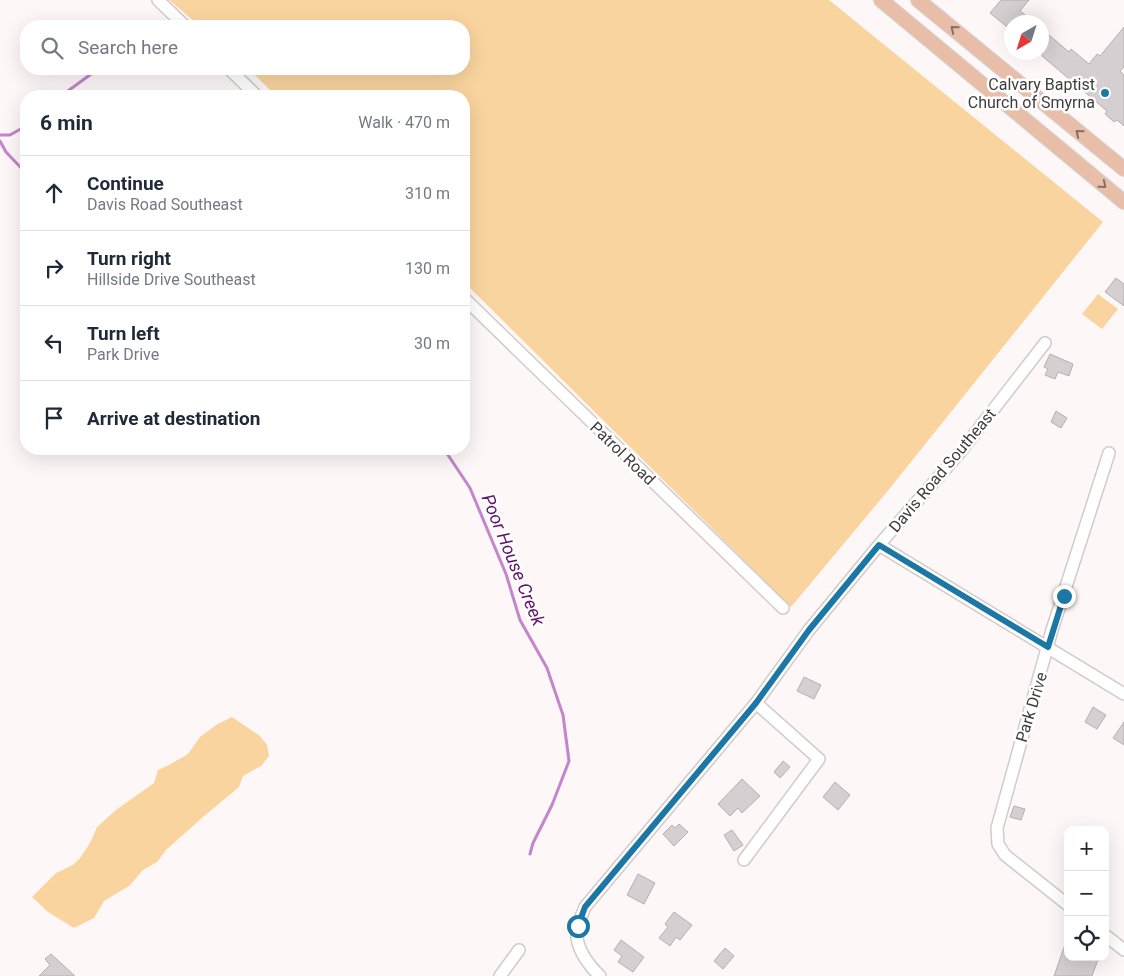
<!DOCTYPE html>
<html lang="en">
<head>
<meta charset="utf-8">
<style>
	body { margin:0; font-family:Roboto,sans-serif; background:#f6f6f7; color:#1f2937 }
	.controls { position:absolute; right:15px; bottom:15px; display:grid; overflow:hidden; border-radius:10px; box-shadow:0 5px 20px #0002 }
	.controls button { width:45px; height:45px; display:grid; place-items:center; padding:0; border:0; border-bottom:1px solid #e0e1e3; background:#fff; color:#1f2937; font:25px sans-serif }
	.compass { position:absolute; left:1004px; top:15px; width:45px; height:45px; border-radius:50%; background:#fff; box-shadow:0 5px 20px #0002; rotate:219deg }
	.stop { position:absolute; width:15px; height:15px; margin:-11px; border:4px solid #1c77a5; border-radius:50%; background:#fff }
	.stop.end { background:#1c77a5; border-color:#fff; box-shadow:0 1px 5px #0008 }
	.list { margin:0; padding:0; list-style:none }
	h2 { display:flex; justify-content:space-between; align-items:center; height:65px; margin:0; padding:0 20px; font-size:21px }
	h2 small { font-size:16px; font-weight:400; color:#747a83 }
	.list li { display:grid; grid-template-columns:32px 1fr auto; gap:15px; align-items:center; box-sizing:border-box; height:75px; padding:0 20px; border-top:1px solid #e0e1e3 }
	.list b { display:block; font-size:19px; white-space:nowrap }
	.list p { margin:0; font-size:16px; white-space:nowrap; color:#747a83 }
	.list em { font-size:16px; font-style:normal; color:#747a83 }
	.icon { flex:none; width:28px; height:28px; fill:none; stroke:currentColor; stroke-width:2; stroke-linecap:round; stroke-linejoin:round }
	.map { position:relative; flex:none; width:1124px; height:976px; overflow:hidden }
	.search { position:absolute; background:#fff; box-shadow:0 5px 20px #0002; left:20px; top:20px; width:450px; height:55px; display:flex; align-items:center; gap:12px; box-sizing:border-box; padding:0 18px; border-radius:20px; color:#747a83; font-size:19px }
	.panel { position:absolute; background:#fff; box-shadow:0 5px 20px #0002; left:20px; top:90px; width:450px; height:365px; border-radius:20px }
	.map>svg:first-child { display:block }
	.green { fill:#fad49e }
	.lines { fill:none; stroke-linecap:round; stroke-linejoin:round }
	.stream { stroke:#c385cb; stroke-width:3 }
	.building { fill:#d5cfd2; stroke:#b5b0b2 }
	.minor-casing { stroke:#d1cbcb; stroke-width:14 }
	.major-casing { stroke:#d5d4d4; stroke-width:16 }
	.minor { stroke:#fff; stroke-width:11 }
	.major { stroke:#e9bea8; stroke-width:14 }
	.oneway { stroke:#837067 }
	.route { stroke:#1c77a5; stroke-width:6 }
	.poi-dot { fill:#1c77a5; stroke:#fff; stroke-width:2 }
	.labels { text-anchor:middle; stroke-width:5; stroke-linejoin:round; paint-order:stroke }
	.poi-label { font-size:16px; fill:#3f3c3c; stroke:#fff; text-anchor:end }
	.street-label { font-size:16px; fill:#3f3c3c; stroke:#fff }
	.water-label { font-size:18px; font-style:italic; fill:#5f136a; stroke:#fff }
</style>
</head>
<body>
<div class="map">
<svg width="1124" height="976" viewBox="0 0 1124 976">
	<rect width="100%" height="100%" fill="#fef7f7"/>
	<path class="green" d="M169 0H829L1103 222 886 493 791 607 464 282V96H276L249 69H464V26H200Z
		M1098 294 1118 309 1102 329 1082 314Z
		M232 717 260 736 267 745 269 756 261 766 243 776 239 787 203 817 166 850 157 862 143 870 129 886 104 901 94 918 74 928 48 912 32 897 56 873 73 865 81 857 90 843 97 827 116 810 154 783 158 770 169 765 188 754 200 737 216 725Z"/>
	<g class="lines">
		<path class="stream" d="M61 96 98 69
			M0 135H10L26 126
			M0 141 6 152 26 173
			M444 449 470 488 506 574 520 620 547 668 563 715 569 761 552 805 533 843 530 854"/>
	</g>
	<path class="building" d="M1001 0H1029L1020 11 1034 22H1012V31L990 13Z
		M1124 27V67L1120 71 1124 75V126L1117 120 1114 122 1105 114 1107 111 1042 56V29L1069 52 1071 49 1089 64 1097 54 1100 56Z
		M1116 278 1124 284V306L1105 292Z
		M1050 354 1073 364 1069 376 1058 372 1055 379 1045 375 1048 369 1044 367Z
		M1056 411 1067 418 1061 428 1051 422Z
		M804 677 821 685 814 699 797 691Z
		M1093 707 1106 715 1097 729 1085 722Z
		M1124 722V745L1113 738Z
		M783 761 790 767 780 778 774 772Z
		M742 779 760 796 742 813 738 808 730 816 718 804Z
		M835 782 850 795 838 810 823 797Z
		M1014 806 1025 809 1021 820 1010 817Z
		M679 824 688 832 674 846 663 834 672 825 675 828Z
		M732 830 743 845 734 851 724 835Z
		M638 874 655 883 644 904 627 895Z
		M674 912 692 925 680 940 676 937 670 946 659 938 668 927 665 924Z
		M1067 939 1068 957H1099L1092 976H1054Z
		M621 940 644 957 633 972 618 962 622 956 614 950Z
		M725 948 734 956 723 969 714 961Z
		M51 954 75 976H39L50 965 45 959Z"/>
	<g class="lines">
		<defs>
			<path id="minor" d="M158 0 185 26
				M229 69 257 96
				M464 298 783 608
				M879 545 1124 694
				M744 860 819 759 756 703
				M1068 905 1005 855 998 844 997 828 1052 630 1109 453
				M1105 935 1124 950
				M500 976 519 950
				M600 976C590 967 579 952 577 938 576 928 581 916 585 907L756 703 809 630 879 545 962 450 1045 343"/>
			<path id="major" d="M881 0 1124 202
				M918 0 1124 169"/>
		</defs>
		<use href="#minor" class="minor-casing"/>
		<use href="#major" class="major-casing"/>
		<use href="#minor" class="minor"/>
		<use href="#major" class="major"/>
	</g>
	<defs><path id="oneway-chevron" d="M-2-3.5L2.5 0L-2 3.5" fill="none" stroke-width="1.6" stroke-linecap="round" stroke-linejoin="round" transform="scale(1.25)"/></defs>
	<g class="oneway">
		<use href="#oneway-chevron" transform="translate(954 29) rotate(-141)"/>
		<use href="#oneway-chevron" transform="translate(1079 133) rotate(-141)"/>
		<use href="#oneway-chevron" transform="translate(1103 185) rotate(39)"/>
	</g>
	<g class="lines">
		<path class="route" d="M578 926 585 907 756 703 809 630 879 545 1048 647 1064 596"/>
	</g>
	<circle class="poi-dot" cx="1105" cy="93" r="5"/>
	<g class="labels">
		<g class="poi-label">
			<text x="1095" y="90">Calvary Baptist<tspan x="1095" dy="18">Church of Smyrna</tspan></text>
		</g>
		<g class="street-label">
			<text transform="translate(623 453) rotate(44)" y="6">Patrol Road</text>
			<text transform="translate(942 470) rotate(-50)" y="6">Davis Road Southeast</text>
			<text transform="translate(1031 707) rotate(-73)" y="6">Park Drive</text>
		</g>
		<g class="water-label">
			<text transform="translate(513 560) rotate(68)" y="6">Poor House Creek</text>
		</g>
	</g>
</svg>
<div class="controls">
<button>+</button>
<button>−</button>
<button><svg class="icon" aria-label="locate" viewBox="0 0 24 24"><circle cx="12" cy="12" r="6"/><path d="M12 2v4M12 18v4M2 12h4M18 12h4"/></svg></button>
</div>
<svg class="compass" viewBox="-18 -18 36 36"><path d="M0-13l5 13h-10z" fill="#e53935"/><path d="M0 13l5-13h-10z" fill="#747a83"/></svg>
<div class="stop" style="left:578px;top:926px"></div>
<div class="stop end" style="left:1064px;top:596px"></div>
<div class="search"><svg class="icon" aria-label="search" viewBox="0 0 24 24"><circle cx="10" cy="10" r="6"/><path d="M15 15l6 6"/></svg>Search here</div>
<section class="panel">
<h2>6 min<small>Walk · 470 m</small></h2>
<ul class="list">
<li><svg class="icon" aria-label="ahead" viewBox="0 0 24 24"><path d="M12 20V5M6 11l6-6 6 6"/></svg><div><b>Continue</b><p>Davis Road Southeast</p></div><em>310 m</em></li>
<li><svg class="icon" aria-label="right" viewBox="0 0 24 24"><path d="M7 20v-9h11M14 6l5 5-5 5"/></svg><div><b>Turn right</b><p>Hillside Drive Southeast</p></div><em>130 m</em></li>
<li><svg class="icon" aria-label="left" viewBox="0 0 24 24"><path d="M17 20v-9H6M10 6l-5 5 5 5"/></svg><div><b>Turn left</b><p>Park Drive</p></div><em>30 m</em></li>
<li><svg class="icon" aria-label="arrive" viewBox="0 0 24 24"><path d="M6 21V4h12l-3 4 3 4H6"/></svg><div><b>Arrive at destination</b></div></li>
</ul>
</section>
</div>
</body>
</html>
